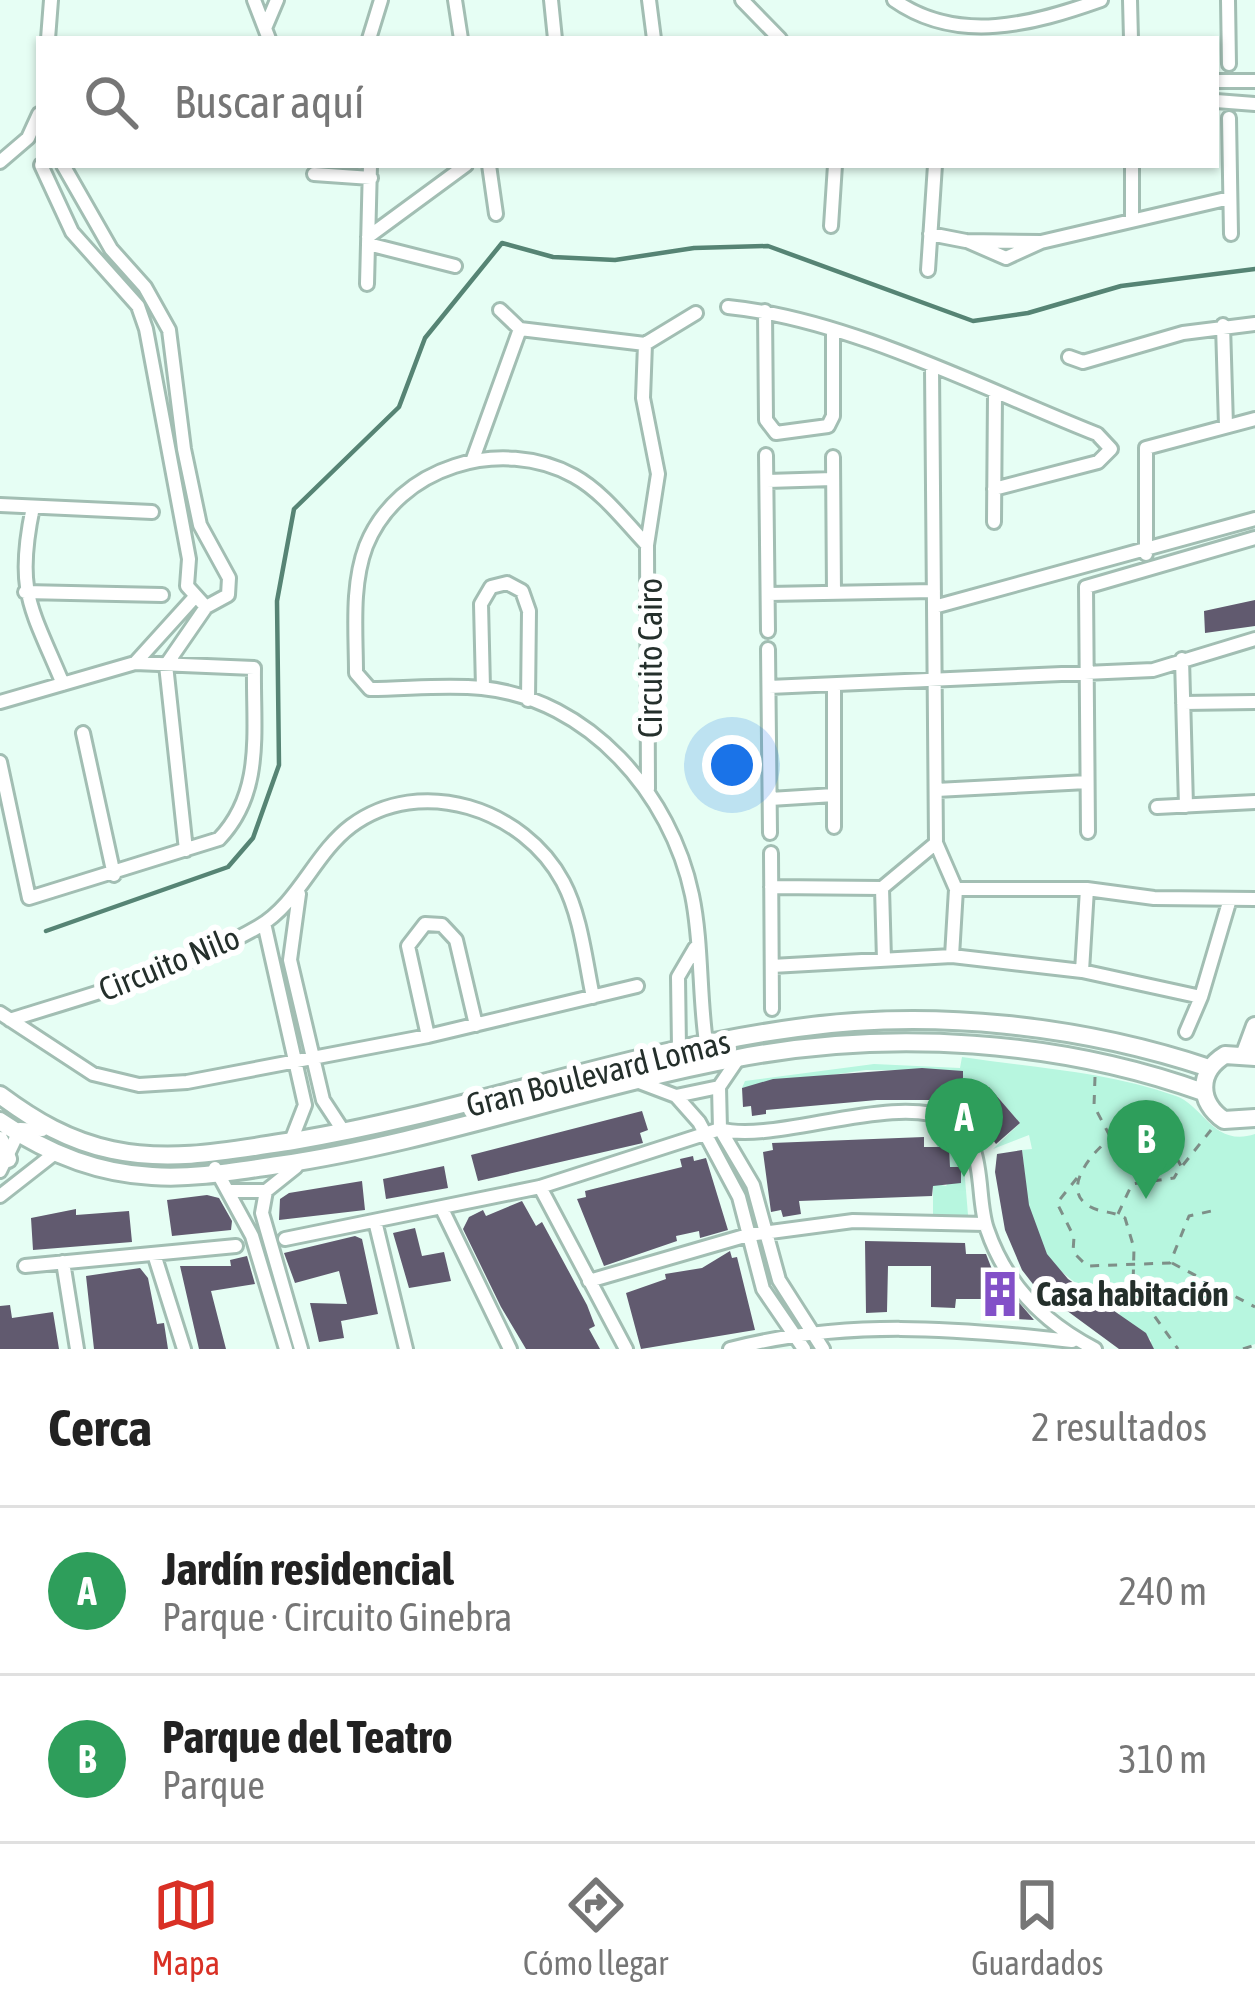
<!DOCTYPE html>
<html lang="es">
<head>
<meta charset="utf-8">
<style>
	body { margin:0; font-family:"Asap Condensed",sans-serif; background:#f6f6f6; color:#222 }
	.you { position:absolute; left:732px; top:765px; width:42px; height:42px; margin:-30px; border:9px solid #fff; border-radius:50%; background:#1a73e8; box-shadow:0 0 0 18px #1a73e833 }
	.badge { display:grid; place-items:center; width:78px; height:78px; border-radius:50%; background:#d93025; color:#fff; font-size:39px; font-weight:700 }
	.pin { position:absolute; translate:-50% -99px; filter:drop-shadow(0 3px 6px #0008) }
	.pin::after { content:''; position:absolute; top:63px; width:42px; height:36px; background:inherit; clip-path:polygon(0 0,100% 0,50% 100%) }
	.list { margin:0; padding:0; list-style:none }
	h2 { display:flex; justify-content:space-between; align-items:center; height:156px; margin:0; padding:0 48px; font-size:51px }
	h2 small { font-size:39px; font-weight:400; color:#767676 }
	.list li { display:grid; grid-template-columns:78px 1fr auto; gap:36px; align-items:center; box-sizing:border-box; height:168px; padding:0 48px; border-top:3px solid #e0e0e0 }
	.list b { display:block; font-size:45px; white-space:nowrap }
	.list p { margin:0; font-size:39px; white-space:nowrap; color:#767676 }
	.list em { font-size:39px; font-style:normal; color:#767676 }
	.icon { flex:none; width:66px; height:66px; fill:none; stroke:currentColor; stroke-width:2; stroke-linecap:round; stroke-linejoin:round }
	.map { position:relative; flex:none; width:1255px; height:1349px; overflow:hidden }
	.search { position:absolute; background:#fff; box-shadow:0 3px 9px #0004; left:36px; right:36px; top:36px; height:132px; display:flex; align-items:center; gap:30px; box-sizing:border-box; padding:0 42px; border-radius:0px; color:#767676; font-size:45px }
	.sheet { height:492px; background:#fff }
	nav { display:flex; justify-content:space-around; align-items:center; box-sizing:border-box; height:168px; border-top:3px solid #e0e0e0; background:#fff; font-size:33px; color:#767676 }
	nav a { display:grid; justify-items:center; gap:6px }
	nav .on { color:#d93025 }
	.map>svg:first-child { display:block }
	.green { fill:#b7f6df }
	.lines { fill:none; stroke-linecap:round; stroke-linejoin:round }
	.stream { stroke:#568474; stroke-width:4.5 }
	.building { fill:#615a6f }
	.street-casing { stroke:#a2beb3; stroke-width:18 }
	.secondary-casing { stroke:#a2beb3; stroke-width:22 }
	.path { stroke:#7e8f88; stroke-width:3; stroke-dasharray:9 9; stroke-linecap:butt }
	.street { stroke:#fff; stroke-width:12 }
	.secondary { stroke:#fff; stroke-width:16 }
	.labels { text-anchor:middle; stroke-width:12; stroke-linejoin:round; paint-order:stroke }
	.street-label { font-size:33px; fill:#242f2b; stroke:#fff }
	.poi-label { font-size:33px; font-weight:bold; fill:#242f2b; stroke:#fff; text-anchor:start }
</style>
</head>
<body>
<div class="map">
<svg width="1255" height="1349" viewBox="0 0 1255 1349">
	<rect width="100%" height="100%" fill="#e6fef4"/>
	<path class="green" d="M962 1057C1035 1068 1105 1071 1176 1096 1203 1105 1214 1148 1255 1134V1344L1242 1349H1150L1151 1340 1119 1315 1121 1311 1105 1300 1102 1304C1084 1287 1059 1274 1046 1255 1027 1227 1026 1183 1022 1150L1032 1149 1029 1135 993 1149 1020 1123 989 1087 963 1106V1071L866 1070 742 1088 745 1081 874 1064 960 1068Z
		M936 1136 963 1154 968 1215H933V1183L946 1186 961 1167H950L949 1148 937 1147Z"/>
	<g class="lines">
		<path class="stream" d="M46 931 228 867 253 838 279 765 277 601 294 509 399 407 425 338 502 243 553 257 615 260 694 248 768 246 973 321 1028 313 1121 286 1255 269"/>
	</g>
	<path class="building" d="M1255 600V626L1205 633 1204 611Z
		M922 1068 963 1071V1100H877L766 1110V1114L752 1116 751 1106 743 1107 742 1088 773 1079Z
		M989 1087 1020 1123 996 1144 990 1136 996 1131 971 1102Z
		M642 1111 648 1130 640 1133 643 1143 478 1181 471 1155Z
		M924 1137V1147H949L950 1167H961V1183L933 1186 932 1196 799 1201 801 1214 783 1217 781 1210 771 1212 763 1152 773 1150 772 1143Z
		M1022 1150 1029 1205 1047 1254 1068 1279 1146 1333 1154 1349H1119L1036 1288 1022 1270 1005 1230 995 1172 997 1154Z
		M693 1156 694 1161 706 1158 728 1230 700 1238 699 1231 676 1236 677 1241 604 1266 577 1199 586 1197 585 1191 682 1167 680 1159Z
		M444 1166 448 1188 386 1199 383 1179Z
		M362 1181 365 1210 279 1220 280 1199 289 1193Z
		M207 1195 219 1198 232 1221 231 1230 172 1236 167 1200Z
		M522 1201 536 1226 542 1222 587 1305 595 1326 589 1329 600 1349H526L501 1307 463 1229 469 1217 483 1210 486 1216Z
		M76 1209V1215L129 1211 132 1242 33 1250 31 1218Z
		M415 1228 422 1256 444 1252 451 1281 409 1288 393 1233Z
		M355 1236 362 1239 378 1314 341 1321 344 1338 319 1342 310 1303 347 1304 339 1271 295 1283 284 1253Z
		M865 1241 965 1243 966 1254H986L993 1272 1034 1320 981 1317 982 1299H956L955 1308 931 1307V1266H888L887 1312 866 1313Z
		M730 1251 732 1258 737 1257 755 1330 641 1349 626 1293 666 1279 665 1274 702 1268Z
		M247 1256 255 1284 211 1291 226 1349H199L180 1266H231L230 1260Z
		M140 1268 148 1278 157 1324 164 1323 168 1349H94L86 1276Z
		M10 1305 12 1318 53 1312 59 1349H0V1306Z"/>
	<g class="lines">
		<defs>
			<path id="street" d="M254 0 269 39
				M455 0 461 39
				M551 0 555 39
				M649 0 654 39
				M742 0 780 39
				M894 0C958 45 1033 24 1101 0
				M1130 0 1131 39
				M1228 0 1229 64
				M266 26 277 0
				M48 39 51 0
				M369 39 381 0
				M1216 81H1255
				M1216 101 1255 104
				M1229 118 1231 234
				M0 162 28 138 39 114
				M41 165 72 232 138 306 146 329 189 559 187 586 206 607 228 595 229 578 200 525 184 449 169 330 145 287 111 249 63 165
				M489 165 496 214
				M1132 165V218
				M314 174 371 178
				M831 226 835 165
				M930 234 966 241 1041 242 1230 198
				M368 237 466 165
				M967 241 1006 258 1041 242
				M368 244 455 266
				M928 270 935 165
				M367 284 370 165
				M728 307C849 319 983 389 1097 434L1111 449 1098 462 994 489
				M500 310 520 329 645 344 696 313
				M765 311 766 420 776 433 828 426 833 416V333
				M1223 325 1226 426
				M645 344 643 398 658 474 647 545
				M1069 357 1083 362 1183 333 1255 324
				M932 368 936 843 956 889 952 956
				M766 455 768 631
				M833 457 834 593
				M473 459 520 329
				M767 481 833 479
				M0 505 152 512
				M33 507C15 592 31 607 63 684
				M994 522 995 394
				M1146 554V448L1255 419
				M25 592 162 595
				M768 594 934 591
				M934 607 1255 519
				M768 649 770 833
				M1182 659 1186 806
				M135 663 193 599
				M834 685V827
				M769 687 1153 670 1255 639
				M483 688 481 604 491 587 507 583 522 591 529 611 528 700
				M0 702 135 663 254 668C253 731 264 792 219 839L29 898 0 762
				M1183 703 1255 702
				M83 733 114 875
				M648 789 647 545C625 522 603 492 574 476 501 436 398 466 366 546 351 586 356 632 356 673L370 689C407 689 445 684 482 688 589 699 671 794 692 895 702 943 699 994 706 1042
				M936 790 1087 782
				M770 799 834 795
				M1157 807 1255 802
				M1088 832 1086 587 1255 538
				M186 850 166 665 206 607
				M771 853 772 1009
				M771 887 882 888 936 843
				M882 888 884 960
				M956 889H1087L1154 898 1255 899
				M299 894 290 960 323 1100 344 1132
				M264 923 305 1105 291 1141
				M772 966 952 956 1082 971 1201 997 1186 1032
				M1082 971 1087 889
				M1201 997 1230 899
				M0 1013 93 1074 139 1085 187 1082 428 1036 637 986
				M10 1020C94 993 182 971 258 927 299 903 314 854 351 826 421 774 524 809 563 882 581 916 585 959 593 997
				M428 1036 408 946 425 924 442 925 456 940 476 1025
				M679 1048 678 977 695 948
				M738 1059 719 1087 720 1129 753 1185 779 1280 823 1349
				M639 1082 676 1096 699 1122 739 1197 763 1289 804 1349
				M676 1096 719 1087
				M215 1168 252 1236 286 1349
				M0 1171 20 1129 42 1130
				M540 1187 626 1349
				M231 1191H266L296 1167
				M266 1191 262 1213 301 1349
				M0 1196 55 1153
				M443 1211 510 1349
				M375 1221 406 1349
				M285 1239 540 1187 720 1129C771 1145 896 1092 949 1120 988 1140 975 1194 987 1229 1006 1285 1044 1323 1095 1349
				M154 1254 184 1349
				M63 1262 77 1349
				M25 1266 236 1246
				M589 1281 748 1235 853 1221 985 1224
				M730 1349C845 1319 955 1328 1072 1341"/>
			<path id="secondary" d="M1245 1053 1255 1026
				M1255 1057 1225 1055C1197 1072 1198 1102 1224 1120L1255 1118
				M0 1095C35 1121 69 1141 112 1150 173 1163 233 1150 293 1141 463 1113 626 1051 797 1028 932 1009 1080 1025 1209 1068
				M0 1121C45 1152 97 1173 152 1176 194 1179 236 1171 278 1165 434 1142 583 1087 738 1058 890 1029 1058 1040 1203 1092
				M0 1140 8 1159"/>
		</defs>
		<use href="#street" class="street-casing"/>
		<use href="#secondary" class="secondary-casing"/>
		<path class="path" d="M1095 1077 1094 1106 1112 1140
			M1183 1165 1211 1130
			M1077 1178 1057 1203 1074 1237 1073 1252 1087 1266 1170 1263 1189 1216 1216 1210
			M1118 1214 1132 1184 1174 1178 1181 1166 1174 1153 1106 1142C1087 1158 1057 1197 1098 1210 1108 1213 1114 1212 1125 1218L1134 1248 1133 1286 1178 1349
			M1172 1263 1255 1307
			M1243 1349 1255 1345"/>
		<use href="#street" class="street"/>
		<use href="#secondary" class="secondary"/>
	</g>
	<defs>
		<symbol id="building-bare" viewBox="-9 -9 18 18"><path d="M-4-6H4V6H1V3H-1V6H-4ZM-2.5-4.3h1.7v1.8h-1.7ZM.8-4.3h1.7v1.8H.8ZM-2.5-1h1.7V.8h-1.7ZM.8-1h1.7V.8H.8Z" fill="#8350c8" stroke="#fff" stroke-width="2.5" paint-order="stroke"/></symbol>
	</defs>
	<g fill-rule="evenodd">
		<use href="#building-bare" x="967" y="1261" width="66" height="66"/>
	</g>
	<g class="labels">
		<g class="street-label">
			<text transform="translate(650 658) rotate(-90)" y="12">Circuito Cairo</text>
			<text transform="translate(169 963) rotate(-22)" y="12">Circuito Nilo</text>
			<text transform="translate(598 1073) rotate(-14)" y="12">Gran Boulevard Lomas</text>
		</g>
		<g class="poi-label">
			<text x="1036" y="1306">Casa habitación</text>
		</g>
	</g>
</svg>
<div class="you"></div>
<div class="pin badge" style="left:964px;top:1177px;background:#2e9e5b">A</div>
<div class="pin badge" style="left:1146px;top:1199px;background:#2e9e5b">B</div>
<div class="search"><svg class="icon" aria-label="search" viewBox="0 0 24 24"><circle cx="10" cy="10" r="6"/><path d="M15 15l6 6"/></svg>Buscar aquí</div>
</div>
<section class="sheet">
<h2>Cerca<small>2 resultados</small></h2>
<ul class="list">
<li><span class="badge" style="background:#2e9e5b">A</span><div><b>Jardín residencial</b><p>Parque · Circuito Ginebra</p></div><em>240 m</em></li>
<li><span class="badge" style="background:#2e9e5b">B</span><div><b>Parque del Teatro</b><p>Parque</p></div><em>310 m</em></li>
</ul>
</section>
<nav>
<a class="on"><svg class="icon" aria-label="map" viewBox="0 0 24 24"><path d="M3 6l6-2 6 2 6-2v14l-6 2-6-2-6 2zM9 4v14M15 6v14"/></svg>Mapa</a>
<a><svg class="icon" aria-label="directions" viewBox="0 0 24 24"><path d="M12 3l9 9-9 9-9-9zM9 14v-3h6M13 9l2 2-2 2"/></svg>Cómo llegar</a>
<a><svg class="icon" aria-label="saved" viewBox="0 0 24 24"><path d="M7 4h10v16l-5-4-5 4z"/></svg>Guardados</a>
</nav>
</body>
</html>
